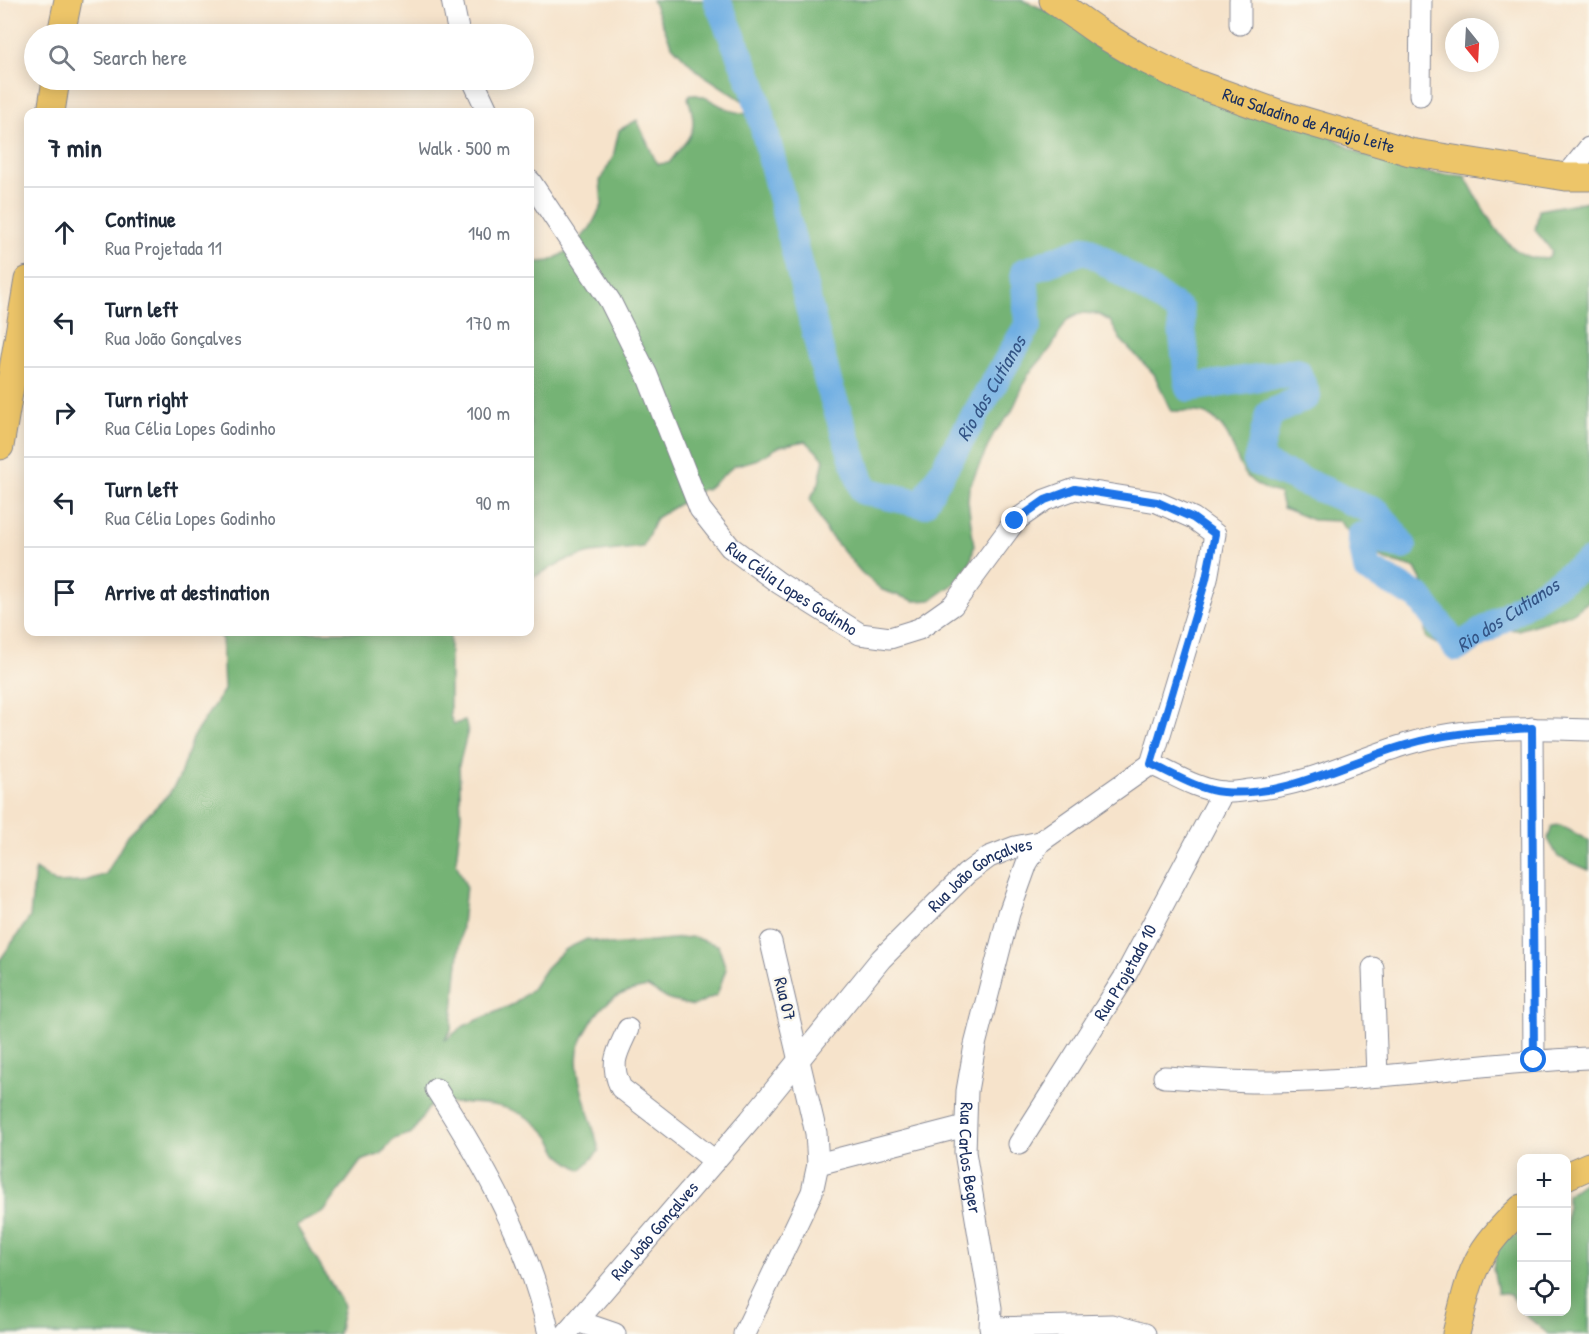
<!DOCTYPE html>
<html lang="en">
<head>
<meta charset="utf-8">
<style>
	body { margin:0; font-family:"Patrick Hand",sans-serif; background:#f6f6f7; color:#1f2937 }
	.controls { position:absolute; right:18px; bottom:18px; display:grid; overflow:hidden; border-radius:12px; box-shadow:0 3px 15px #0003 }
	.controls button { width:54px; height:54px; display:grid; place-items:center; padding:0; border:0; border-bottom:2px solid #e0e1e3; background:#fff; color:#1f2937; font:30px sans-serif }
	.compass { position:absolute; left:1445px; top:18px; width:54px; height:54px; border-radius:50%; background:#fff; box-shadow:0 3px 15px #0003; rotate:162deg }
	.stop { position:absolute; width:18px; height:18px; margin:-14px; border:4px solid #1a73e8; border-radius:50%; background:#fff }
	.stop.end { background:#1a73e8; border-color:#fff; box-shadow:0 2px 6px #0008 }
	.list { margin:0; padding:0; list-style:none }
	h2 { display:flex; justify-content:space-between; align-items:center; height:78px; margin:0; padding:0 24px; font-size:26px }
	h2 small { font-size:20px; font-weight:400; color:#747a83 }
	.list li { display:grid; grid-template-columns:39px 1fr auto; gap:18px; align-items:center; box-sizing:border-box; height:90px; padding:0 24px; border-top:2px solid #e0e1e3 }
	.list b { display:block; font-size:22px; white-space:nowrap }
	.list p { margin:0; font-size:20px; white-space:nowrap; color:#747a83 }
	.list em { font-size:20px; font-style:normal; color:#747a83 }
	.icon { flex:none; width:33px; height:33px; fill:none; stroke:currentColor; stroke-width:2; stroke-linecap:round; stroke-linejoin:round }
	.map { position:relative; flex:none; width:1589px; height:1334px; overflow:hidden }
	.search { position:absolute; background:#fff; box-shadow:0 3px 15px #0003; left:24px; top:24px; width:510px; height:66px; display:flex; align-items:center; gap:15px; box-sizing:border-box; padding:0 21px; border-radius:33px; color:#747a83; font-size:22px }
	.panel { position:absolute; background:#fff; box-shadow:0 3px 15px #0003; left:24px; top:108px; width:510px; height:528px; border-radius:12px }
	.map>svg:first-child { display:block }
	.forest { fill:#74b374; stroke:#487169; stroke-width:1.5 }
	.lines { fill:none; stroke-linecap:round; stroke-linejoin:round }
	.river { stroke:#6fafe3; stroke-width:28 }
	.minor-casing { stroke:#888994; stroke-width:23 }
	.major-casing { stroke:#888994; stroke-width:29 }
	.minor { stroke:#fff; stroke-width:21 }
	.major { stroke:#edc569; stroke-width:27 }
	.route { stroke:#1a73e8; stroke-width:8 }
	.labels { text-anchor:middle; stroke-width:4.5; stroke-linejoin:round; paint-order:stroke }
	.street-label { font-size:18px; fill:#1b2f5e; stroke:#fbf7ec }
	.water-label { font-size:20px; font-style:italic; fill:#345586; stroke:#fbf7ec }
</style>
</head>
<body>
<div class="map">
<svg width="1589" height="1334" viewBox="0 0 1589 1334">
	<rect width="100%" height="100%" fill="#fbf7ec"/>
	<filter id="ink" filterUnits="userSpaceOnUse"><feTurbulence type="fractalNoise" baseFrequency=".0167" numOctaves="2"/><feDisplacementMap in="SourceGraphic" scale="12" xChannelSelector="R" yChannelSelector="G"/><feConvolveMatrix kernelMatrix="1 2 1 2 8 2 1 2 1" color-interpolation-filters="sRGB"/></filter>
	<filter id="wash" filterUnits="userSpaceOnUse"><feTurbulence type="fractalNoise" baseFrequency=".008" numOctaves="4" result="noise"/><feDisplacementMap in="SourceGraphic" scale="24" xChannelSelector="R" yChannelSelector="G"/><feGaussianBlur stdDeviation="1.35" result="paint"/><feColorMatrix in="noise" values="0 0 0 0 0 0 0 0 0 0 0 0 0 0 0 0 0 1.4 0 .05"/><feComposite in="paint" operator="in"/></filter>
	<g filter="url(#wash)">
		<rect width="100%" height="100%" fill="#f6e3cb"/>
		<path class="forest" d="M652 0H1022L1301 118 1360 154 1429 173 1465 176C1481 204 1509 269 1549 257L1552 251 1535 230 1539 210 1589 201V601L1573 613 1518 630 1493 628 1450 651 1426 638 1424 614 1426 589 1415 568 1388 561 1361 547 1339 521 1313 520 1283 508 1279 493C1223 481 1247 439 1208 415 1199 410 1181 412 1171 411L1154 374 1120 339 1110 321 1098 314 1081 313 1067 320 1051 348 1028 375 1011 413 994 433 969 488 968 501 974 546 971 562 954 584 931 600 915 601 882 590 861 572 827 532 810 499 819 483 824 459 806 441 780 446 758 459 734 466 706 490 703 489 656 518 643 547 591 553 564 561 530 579V263L550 261 571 249 590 228 602 205 600 181 613 157 619 130 637 120 657 164 669 163C690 135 700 133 688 98L690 94C713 95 720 112 748 114V104L697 71 671 44Z
			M215 632H450V716L454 724 465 721 468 730 459 765 461 815 456 863 466 886 451 1030 444 1041 464 1026 514 1004 532 989 546 968 564 950 587 939 612 945 692 937 718 945 726 969 717 995 693 1006 669 1000 648 987C624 991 608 997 594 1018 588 1028 580 1040 578 1051 573 1080 594 1122 599 1151L581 1170C574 1165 564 1160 559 1154 555 1147 552 1139 547 1134 516 1099 473 1102 431 1104L412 1133 394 1139 381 1154 361 1161 324 1212 296 1225 344 1306 338 1334H0V960L30 917 35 869 56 883 82 882 106 874 128 835 169 794 179 778 192 738 224 690 222 639Z
			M1560 825 1589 841V870L1558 857 1548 839 1552 826Z
			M1589 1179V1334H1548L1522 1312H1566L1567 1195Z
			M1521 1233V1311L1511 1295 1498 1293 1493 1268 1499 1243Z"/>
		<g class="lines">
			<path class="river" id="s1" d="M717 0 754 89 828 382 864 491 923 504 1028 325 1024 272 1086 249 1180 311 1189 388 1297 372 1307 396 1269 414 1257 462 1378 513 1403 546 1361 536 1367 569 1419 597 1457 648 1589 562"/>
		</g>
	</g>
	<g filter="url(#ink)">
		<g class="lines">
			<defs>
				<g id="minor">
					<path d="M452 0 459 34"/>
					<path d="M1240 24V0"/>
					<path d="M473 80 488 112"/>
					<path d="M1420 95 1421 0"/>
					<path d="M1566 177 1589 148"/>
					<path id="s2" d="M530 181 610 301 647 375 700 509 730 547 779 583 860 634 890 638 919 629 953 605 1015 521 1045 500 1075 489 1157 502 1193 518 1215 534 1207 579 1151 764"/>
					<path d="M1532 728 1534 1060"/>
					<path d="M1151 764C1173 774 1198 790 1223 792 1231 793 1242 791 1250 790 1306 786 1355 760 1407 744 1466 726 1529 728 1589 730"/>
					<path id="s3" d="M1040 842 1027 863 1009 913 975 1045 967 1091 965 1152 991 1308 990 1328 1112 1325 1145 1334"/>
					<path d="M1373 968 1377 1076"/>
					<path d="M628 1029C617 1053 609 1063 621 1088L715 1161"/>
					<path d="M1164 1077C1201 1079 1238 1083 1274 1082 1379 1081 1484 1062 1589 1058"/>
					<path d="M436 1089C485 1165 530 1246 549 1334"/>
					<path id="s4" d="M1019 1144 1124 978 1223 792"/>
					<path d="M818 1164 965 1126"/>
					<path d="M577 1321 615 1334"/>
					<path id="s5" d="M566 1334 750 1120 881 959 966 874 989 857 1015 847 1040 842 1151 764"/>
					<path d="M744 1334 812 1192 818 1164 816 1133 771 942"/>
				</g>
				<g id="major">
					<path id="s6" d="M1053 0 1100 33 1142 58 1189 81 1278 113 1410 152 1566 177H1589"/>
					<path d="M61 34 68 0"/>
					<path d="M51 112 56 80"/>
					<path d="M0 446 28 280"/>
					<path d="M1566 1176 1589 1166"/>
					<path d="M1456 1334C1471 1272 1473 1253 1522 1208"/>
				</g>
			</defs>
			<use href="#minor" class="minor-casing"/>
			<use href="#major" class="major-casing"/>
			<use href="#minor" class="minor"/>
			<use href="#major" class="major"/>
		</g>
	</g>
	<g class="lines" filter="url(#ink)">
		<path class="route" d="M1015 521 1045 500 1075 489 1157 502 1193 518 1215 534 1206 579 1151 764C1173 774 1199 790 1223 792 1289 798 1349 760 1409 744 1450 732 1490 731 1532 728L1534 1060"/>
	</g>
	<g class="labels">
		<g class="street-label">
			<text dy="6" stroke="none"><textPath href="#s6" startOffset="285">Rua Saladino de Araújo Leite</textPath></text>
			<text dy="6" stroke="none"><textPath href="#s2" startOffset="494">Rua Célia Lopes Godinho</textPath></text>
			<text dy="6" stroke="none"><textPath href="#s5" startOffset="622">Rua João Gonçalves</textPath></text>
			<text dy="6" stroke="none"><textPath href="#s4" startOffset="202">Rua Projetada 10</textPath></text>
			<text transform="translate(785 999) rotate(76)" y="6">Rua 07</text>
			<text dy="6" stroke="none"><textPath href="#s3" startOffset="328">Rua Carlos Beger</textPath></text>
			<text dy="6" stroke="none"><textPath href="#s5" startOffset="136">Rua João Gonçalves</textPath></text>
		</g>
		<g class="water-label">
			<text dy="7" stroke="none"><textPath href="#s1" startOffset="708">Rio dos Cutianos</textPath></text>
			<text dy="7" stroke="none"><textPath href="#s1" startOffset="1750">Rio dos Cutianos</textPath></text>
		</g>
	</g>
</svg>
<div class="controls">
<button>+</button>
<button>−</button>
<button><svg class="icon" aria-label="locate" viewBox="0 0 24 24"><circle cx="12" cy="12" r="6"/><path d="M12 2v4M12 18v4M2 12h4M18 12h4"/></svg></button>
</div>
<svg class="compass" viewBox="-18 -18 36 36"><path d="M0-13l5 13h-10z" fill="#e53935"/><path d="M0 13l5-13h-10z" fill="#747a83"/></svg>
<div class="stop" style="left:1534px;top:1060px"></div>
<div class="stop end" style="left:1015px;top:521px"></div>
<div class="search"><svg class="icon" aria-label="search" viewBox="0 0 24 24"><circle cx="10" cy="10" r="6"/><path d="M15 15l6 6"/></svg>Search here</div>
<section class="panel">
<h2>7 min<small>Walk · 500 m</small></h2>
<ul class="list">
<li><svg class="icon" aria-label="ahead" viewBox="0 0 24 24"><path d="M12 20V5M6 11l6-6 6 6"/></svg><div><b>Continue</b><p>Rua Projetada 11</p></div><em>140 m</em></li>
<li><svg class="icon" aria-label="left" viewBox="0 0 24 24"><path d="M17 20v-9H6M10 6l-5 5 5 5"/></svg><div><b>Turn left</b><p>Rua João Gonçalves</p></div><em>170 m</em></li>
<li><svg class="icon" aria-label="right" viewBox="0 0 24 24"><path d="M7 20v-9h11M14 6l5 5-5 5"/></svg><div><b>Turn right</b><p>Rua Célia Lopes Godinho</p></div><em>100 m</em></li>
<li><svg class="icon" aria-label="left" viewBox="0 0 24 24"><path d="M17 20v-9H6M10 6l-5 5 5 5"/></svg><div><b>Turn left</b><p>Rua Célia Lopes Godinho</p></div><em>90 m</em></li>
<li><svg class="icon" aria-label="arrive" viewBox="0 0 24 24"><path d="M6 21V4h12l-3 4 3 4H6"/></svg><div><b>Arrive at destination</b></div></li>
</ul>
</section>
</div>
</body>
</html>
